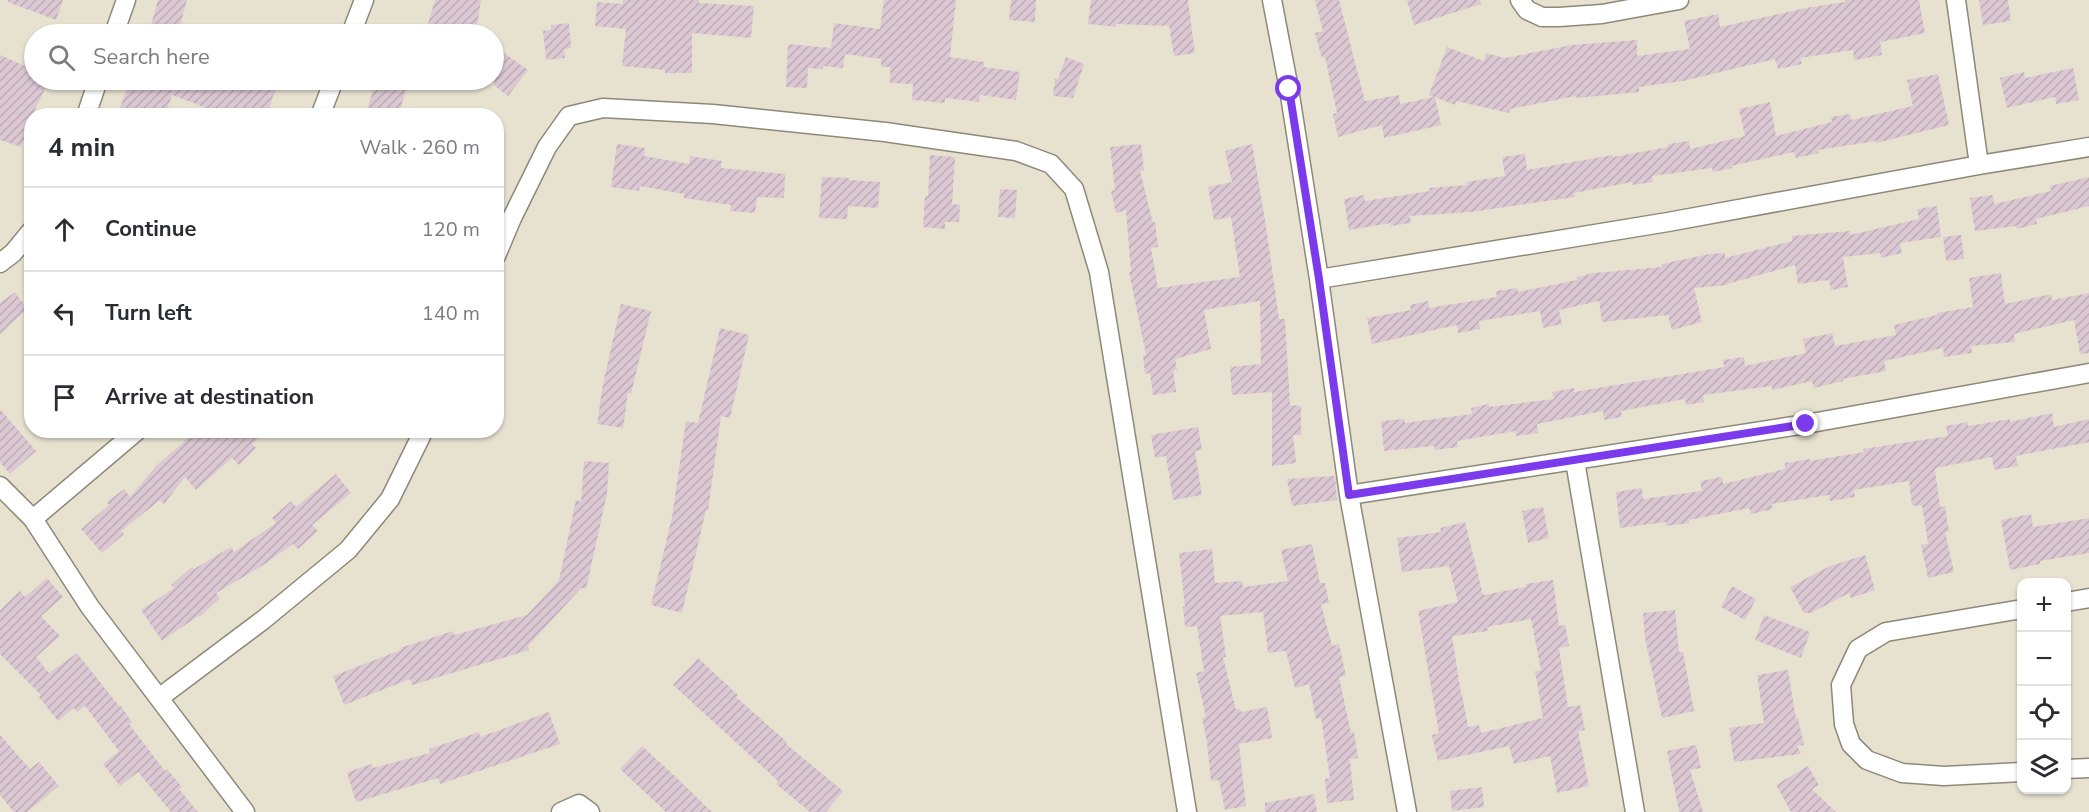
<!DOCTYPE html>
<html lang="en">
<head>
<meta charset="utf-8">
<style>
	body { margin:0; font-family:"Nunito Sans",sans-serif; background:#f2f2f3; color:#2b2b33 }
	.controls { position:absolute; right:18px; bottom:18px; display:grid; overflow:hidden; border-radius:12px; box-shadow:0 2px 4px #0004 }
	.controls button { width:54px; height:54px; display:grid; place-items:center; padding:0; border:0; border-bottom:2px solid #e1e1e2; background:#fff; color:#2b2b33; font:30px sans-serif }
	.stop { position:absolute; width:18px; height:18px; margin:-14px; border:4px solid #7c3aed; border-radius:50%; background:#fff }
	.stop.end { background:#7c3aed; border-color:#fff; box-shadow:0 2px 6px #0008 }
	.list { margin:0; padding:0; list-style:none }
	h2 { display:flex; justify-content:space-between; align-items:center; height:78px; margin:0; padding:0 24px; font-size:26px }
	h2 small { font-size:20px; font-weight:400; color:#7c7c81 }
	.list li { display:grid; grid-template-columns:39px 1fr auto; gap:18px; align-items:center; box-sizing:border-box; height:84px; padding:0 24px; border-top:2px solid #e1e1e2 }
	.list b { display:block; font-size:22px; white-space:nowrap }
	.list em { font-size:20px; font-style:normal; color:#7c7c81 }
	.icon { flex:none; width:33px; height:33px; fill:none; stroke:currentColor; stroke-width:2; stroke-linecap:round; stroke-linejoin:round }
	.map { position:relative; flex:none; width:2089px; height:812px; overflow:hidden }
	.search { position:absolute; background:#fff; box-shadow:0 2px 4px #0004; left:24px; top:24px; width:480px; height:66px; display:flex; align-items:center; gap:15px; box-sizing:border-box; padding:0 21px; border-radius:33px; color:#7c7c81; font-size:22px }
	.panel { position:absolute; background:#fff; box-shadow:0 2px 4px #0004; left:24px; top:108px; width:480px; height:330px; border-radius:24px }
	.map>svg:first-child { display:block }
	.building { fill:url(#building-hatch); fill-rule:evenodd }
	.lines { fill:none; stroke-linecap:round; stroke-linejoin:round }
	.street-casing { stroke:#8d8978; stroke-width:21 }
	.street { stroke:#fff; stroke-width:18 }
	.route { stroke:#7c3aed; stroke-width:8 }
</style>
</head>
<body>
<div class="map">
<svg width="2089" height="812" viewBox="0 0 2089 812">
	<defs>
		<pattern id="building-hatch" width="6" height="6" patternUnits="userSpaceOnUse" patternTransform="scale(1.5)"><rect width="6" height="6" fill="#dbc8d3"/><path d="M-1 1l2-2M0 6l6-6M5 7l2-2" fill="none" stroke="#bcacb5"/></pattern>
	</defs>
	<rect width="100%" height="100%" fill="#e7e2d0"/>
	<path class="building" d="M8 0H63L56 20 8 2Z
		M158 0H187L178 33 151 25Z
		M435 0H481L476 34H425Z
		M623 0H699V3L754 6 751 38 692 33V73H665V70L622 66 626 29 595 26 597 2 623 4Z
		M884 0H956L950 57 984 62V67L1020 72 1016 100 980 95 979 102 945 98V103L912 100 913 84 890 83V67H881V59L845 54 843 68 823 66V69L808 68 807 88 786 87 788 44 831 48 834 23 880 29Z
		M1011 0H1036L1035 22 1009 20Z
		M1091 0H1188L1195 53 1174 56 1169 26 1116 24V27L1088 24Z
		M1315 0H1339L1365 101 1399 95 1400 104 1434 97 1429 95 1447 47 1484 61 1486 53 1505 58 1572 45 1637 40V56L1690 49 1684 21 1718 14 1720 27 1806 8 1845 2V0H1919L1925 33 1880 42 1882 55 1854 60 1853 50 1800 58 1802 64 1778 69 1775 59 1683 81 1639 87V92L1577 98 1576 96 1510 109 1509 113 1456 101 1455 105 1435 97 1441 125 1384 138 1382 125 1338 137 1333 114 1337 113 1325 57 1322 58 1315 33 1323 31Z
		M1407 0H1480L1481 4 1414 25Z
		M1979 0H2008L2011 21 1983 25Z
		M569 23 571 48 564 49 565 58 546 60 543 31 551 30V25Z
		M504 53 528 70 508 96 494 85V68Z
		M0 55 34 70V80H49L32 116 21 147 0 140Z
		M1066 57 1084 64 1073 98 1053 96 1055 79H1058Z
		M2073 68 2079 100 2056 104 2055 97 2007 108 2000 78 2024 72 2025 78Z
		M1938 74 1949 125 1876 143V141L1818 150 1819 153 1796 158 1794 152 1731 166 1732 168 1713 172 1712 168 1652 176 1653 182 1633 185 1632 182 1574 193 1575 197 1471 212 1410 216 1411 223 1391 226V223L1349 230 1344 199 1364 195 1365 201 1430 191 1429 188 1467 185 1466 182 1505 176 1502 157 1525 154 1527 170 1613 155V157L1668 147V144L1689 141 1690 149 1745 136 1739 109 1770 102 1776 136 1832 122 1831 117 1850 114 1851 120 1913 106 1907 80Z
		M130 80H282L273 96 267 116H250L235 110 233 116H222L206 111 207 108 172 95 165 116H117Z
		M376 80H409L398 116 368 107Z
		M617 144 645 148 644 156 689 164 690 156 722 161 721 168 785 174 784 198 757 197 755 213 730 211 731 205 684 198V194L640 186 639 191 611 187Z
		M1141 144 1144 170 1140 171 1153 223 1155 222 1158 247 1151 248 1158 288 1240 277 1231 217 1214 220 1208 187 1232 182 1225 151 1252 144 1266 226 1279 319H1285L1290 405 1301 406V435H1293L1296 463 1272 466V392L1232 395 1230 367 1261 364 1260 301 1204 310 1211 349 1175 359 1177 370H1173L1176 392 1153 395 1150 373 1145 374 1143 355H1146L1129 272H1131L1126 210 1116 213 1111 191 1115 190 1110 147Z
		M930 155 955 157 952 204 960 205 959 222H945V229L923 227 925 196H928Z
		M822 177 849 178V180L880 182 878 208 848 206 847 219 819 218Z
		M2089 177V206L2036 219 2037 224 2017 229 2016 226 1975 231 1970 198 1993 195 1994 204 2051 191 2050 186Z
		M1000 189 1017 190 1015 218 998 217Z
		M1937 206 1941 237 1900 243 1902 253 1881 258 1880 253 1843 257 1848 287 1831 290 1829 280 1798 284 1795 265 1727 284 1728 285 1694 288 1702 322 1672 330 1668 315 1602 322 1599 301 1559 310 1562 324 1543 328 1540 311 1479 321 1480 329 1458 333 1457 325 1372 344 1367 318 1411 310 1410 305 1428 301 1429 308 1497 297 1496 291 1517 288 1518 292 1577 280V277L1594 273 1662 267V264L1709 254 1725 253V258L1792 241V236L1850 231V235L1919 219 1917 209Z
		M1961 235 1964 259 1946 261 1943 237Z
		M2001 273 2005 304 2051 294 2052 300 2089 293V353L2080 354 2074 320 2014 334 2015 342 1971 346 1972 353 1944 357 1943 348 1884 361 1886 371 1843 379V381L1814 388 1812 381 1772 390V386L1703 395 1704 402 1686 405 1685 399 1621 411 1622 417 1604 420 1603 411 1537 424 1538 433 1516 436 1515 431 1457 441 1458 447 1435 450 1434 446 1384 451 1381 421 1404 419 1405 423 1472 414 1471 408 1489 404V407L1554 399 1552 392 1574 388V392L1724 367 1723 360 1744 357 1745 366 1806 353 1803 339 1832 333 1835 346 1896 335 1894 325 1937 315V313L1973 307 1969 278Z
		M15 292 27 309 0 334V303Z
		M621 304 651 311 631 394 628 393 623 428 597 424 603 384Z
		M720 328 749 335 730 418 721 416 708 511 706 510 682 613 651 605 672 517 686 421 698 423Z
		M0 409 36 451 10 474 0 462Z
		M2052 413 2054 427 2089 419V442L2016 456 2018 466 1994 470 1992 457 1936 468 1935 470 1940 507 1945 506 1949 532H1945L1954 572 1928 578 1921 545 1928 544 1922 505 1912 506 1909 481 1854 490 1855 497 1830 501 1829 495 1771 504 1773 509 1751 514 1749 508 1689 520V523L1666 526V522L1620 528 1616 492 1642 488 1643 499 1702 491 1700 481 1722 477 1723 484 1785 469V463L1810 459V461L1864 452 1863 449 1948 436 1946 426 1968 422V426L2010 419V422Z
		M1198 427 1202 450 1195 451 1202 495 1173 500 1166 456 1155 458 1151 435Z
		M197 430H268L252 444 256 448 239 465 232 458 196 490 185 477 164 504 160 500 121 531 124 534 102 553 81 529 109 505 107 502 124 489 130 497 156 466Z
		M584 461 609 463 607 494 586 589 581 588 528 646 529 650 412 685 410 679 344 705 333 676 401 650 400 648 453 631 454 635 527 615 559 580 576 500 581 502Z
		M336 474 351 493 312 525 318 531 298 549 293 544 262 566 216 593 220 598 200 617 198 616 162 641 141 610 174 588 171 585 192 567 194 569 231 547 234 552 276 523 272 518 291 501 296 507Z
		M1335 476 1337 500 1292 506 1287 479Z
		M1543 507 1549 538 1528 543 1522 511Z
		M2031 514 2033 527 2089 518V553L2040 561V564L2010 570 2001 520Z
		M1465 522 1483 595 1526 587V584L1553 580 1559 626 1565 625 1569 646 1559 648 1568 707 1580 705 1585 730 1578 731 1589 786 1557 793 1550 756 1514 764 1509 746 1438 761 1432 735 1439 733 1418 611 1458 602 1449 566 1402 572 1397 538 1441 532 1440 528ZM1531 619 1541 670 1535 671 1543 718 1481 733 1479 725 1468 727 1462 694H1461L1452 636 1488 631 1487 627Z
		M1312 544 1320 583H1325L1329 603 1321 604 1332 646 1339 644 1346 676 1339 677 1351 733 1354 732 1358 758 1350 759 1354 800 1327 803 1325 779 1330 778 1321 718 1316 719 1309 684 1295 688 1286 651 1268 653 1263 612 1220 616 1226 657H1223L1236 710 1240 709 1241 712 1267 707 1272 738 1239 744 1246 806 1225 810 1219 780 1211 781 1207 742 1202 718 1206 717 1196 673 1204 671 1197 626 1185 627 1183 607H1185L1179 553 1212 549 1215 583 1242 581 1243 587 1288 581 1281 550Z
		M1865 555 1875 590 1851 598 1849 593 1811 613H1804L1790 587 1830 566Z
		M47 578 63 597 41 616 60 636 36 657 49 673 77 653 119 706 120 705 132 722 129 724 165 771 167 769 182 787 179 789 198 812H171L138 772 120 786 103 764 119 751 85 706 77 712 74 708 58 721 39 697 41 695 0 654V610L20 591 25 597Z
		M1732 586 1756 599 1745 620 1721 607Z
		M1675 610 1679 652H1683L1694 711 1662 718 1645 638 1643 613Z
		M1764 615 1810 632 1801 658 1755 640Z
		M698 658 738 695 736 697 787 742 786 744 843 791 826 812H810L776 784 778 781 673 685Z
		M1788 670 1796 719 1798 718 1804 745 1797 746 1801 754 1734 762 1729 728 1764 723 1757 675Z
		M549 712 560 744 440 784 438 778 356 802 347 772 372 764 373 768 430 753 429 749 479 732 480 737Z
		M0 735 30 769 39 762 59 786 27 812H14L0 795Z
		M1696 745 1701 768 1690 770 1703 812H1679L1667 751Z
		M642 746 680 781 712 812H666L620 769Z
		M1808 766 1819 785 1812 789 1836 812H1791L1776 785Z
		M1482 787 1484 807 1452 811 1450 791Z
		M1314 794 1317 812H1265V803Z"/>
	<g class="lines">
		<defs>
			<path id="street" d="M1272 0 1289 89 1319 279 1349 495 1407 812
				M1520 0 1527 10 1542 17H1559L1602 14 1679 0
				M1956 0 1979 165
				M114 34 126 0
				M351 34 364 0
				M86 116 98 80
				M320 116 334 80
				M496 256 512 218 547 147 569 116 603 108 713 114 885 132 1016 151 1051 164 1074 189 1099 272 1187 812
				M0 263 13 253 32 230
				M1319 279 1668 222 1979 165 2089 147
				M1575 461 1635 812
				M0 486 33 519 90 607 245 812
				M1349 495 1806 424 2089 373
				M33 519 138 430
				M2066 602 2089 598
				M2022 609 1886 632 1858 649 1841 685 1844 724 1851 744 1867 760 1902 773 1944 776 2022 772
				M159 698 263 620 348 550 390 499 424 430
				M2066 769 2089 768
				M561 812 579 804 590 812"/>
		</defs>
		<use href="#street" class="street-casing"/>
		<use href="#street" class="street"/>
	</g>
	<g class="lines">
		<path class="route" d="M1289 89 1319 279 1349 495 1806 424"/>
	</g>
</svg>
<div class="controls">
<button>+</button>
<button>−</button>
<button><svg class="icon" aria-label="locate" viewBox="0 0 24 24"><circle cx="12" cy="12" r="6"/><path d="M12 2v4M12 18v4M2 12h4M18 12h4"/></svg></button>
<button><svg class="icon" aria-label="layers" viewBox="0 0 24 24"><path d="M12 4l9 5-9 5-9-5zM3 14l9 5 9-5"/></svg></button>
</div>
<div class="stop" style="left:1289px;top:89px"></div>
<div class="stop end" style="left:1806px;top:424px"></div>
<div class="search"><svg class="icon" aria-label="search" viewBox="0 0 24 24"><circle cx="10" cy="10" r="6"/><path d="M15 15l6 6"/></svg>Search here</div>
<section class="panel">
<h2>4 min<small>Walk · 260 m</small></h2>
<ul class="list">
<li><svg class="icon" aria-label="ahead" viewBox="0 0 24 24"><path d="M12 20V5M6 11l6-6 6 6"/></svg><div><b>Continue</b></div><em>120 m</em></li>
<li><svg class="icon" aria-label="left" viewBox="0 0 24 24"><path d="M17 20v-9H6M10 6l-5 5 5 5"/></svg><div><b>Turn left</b></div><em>140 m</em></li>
<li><svg class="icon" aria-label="arrive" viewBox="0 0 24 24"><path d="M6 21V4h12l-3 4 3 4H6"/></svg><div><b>Arrive at destination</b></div></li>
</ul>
</section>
</div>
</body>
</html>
